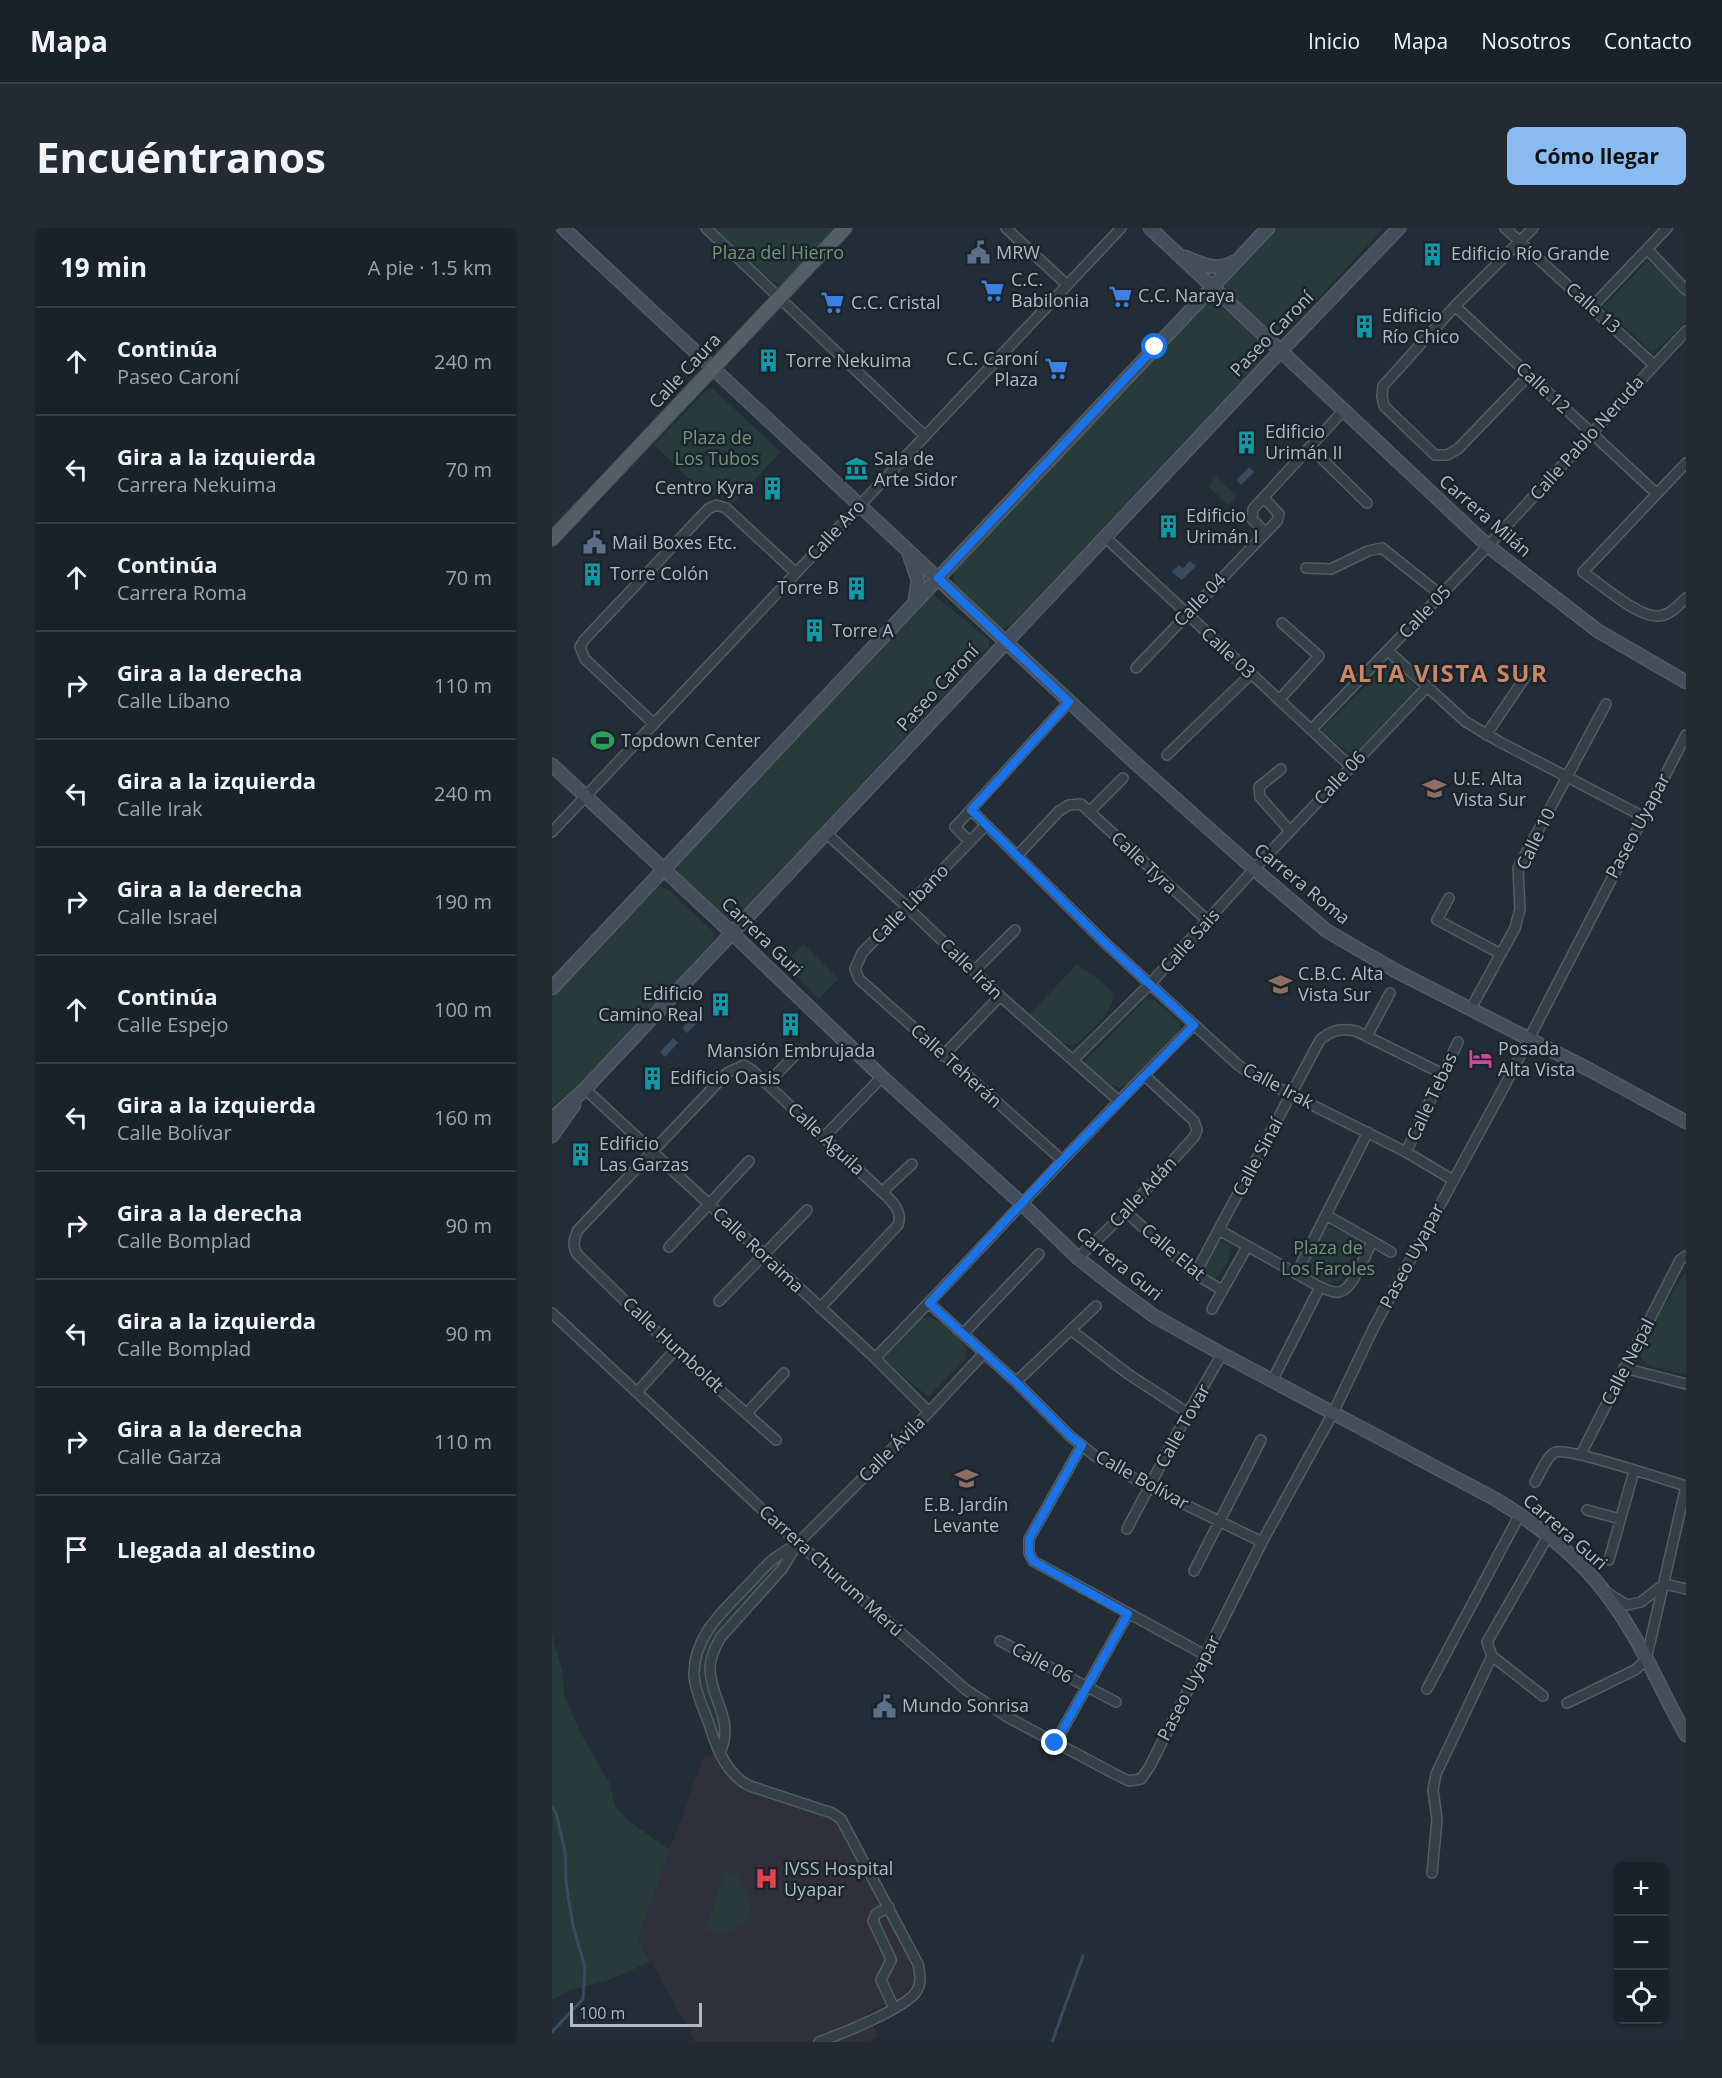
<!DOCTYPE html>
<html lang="es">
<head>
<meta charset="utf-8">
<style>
	body { margin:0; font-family:"Open Sans",sans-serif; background:#232a31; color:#f1f3f6 }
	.controls { position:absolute; right:18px; bottom:18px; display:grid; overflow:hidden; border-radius:9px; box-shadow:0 2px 4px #0004 }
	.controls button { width:54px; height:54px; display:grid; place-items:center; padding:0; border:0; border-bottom:2px solid #383f46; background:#1a2229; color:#f1f3f6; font:30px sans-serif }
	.scale { position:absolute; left:18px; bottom:15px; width:132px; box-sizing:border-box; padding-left:6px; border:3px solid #b0bac4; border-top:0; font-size:16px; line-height:21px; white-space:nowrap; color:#b0bac4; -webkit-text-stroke:4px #1b242c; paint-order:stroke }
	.stop { position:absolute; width:18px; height:18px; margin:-14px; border:4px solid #1a73e8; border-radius:50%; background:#fff }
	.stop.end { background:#1a73e8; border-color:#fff; box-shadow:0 2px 6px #0008 }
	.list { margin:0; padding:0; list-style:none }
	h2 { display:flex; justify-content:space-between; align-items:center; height:78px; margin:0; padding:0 24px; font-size:26px }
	h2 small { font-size:20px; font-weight:400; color:#9fa4a8 }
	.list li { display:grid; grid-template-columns:39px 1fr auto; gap:18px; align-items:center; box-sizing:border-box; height:108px; padding:0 24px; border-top:2px solid #383f46 }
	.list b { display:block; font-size:22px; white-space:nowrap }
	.list p { margin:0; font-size:20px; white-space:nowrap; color:#9fa4a8 }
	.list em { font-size:20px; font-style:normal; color:#9fa4a8 }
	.icon { flex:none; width:33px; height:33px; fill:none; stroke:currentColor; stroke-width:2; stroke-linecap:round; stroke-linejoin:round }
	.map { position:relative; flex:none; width:1134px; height:1814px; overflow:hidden; border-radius:9px }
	header { display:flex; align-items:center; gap:36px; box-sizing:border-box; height:84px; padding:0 30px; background:#1a2229; border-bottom:2px solid #383f46 }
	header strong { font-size:28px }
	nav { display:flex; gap:33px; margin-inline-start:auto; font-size:21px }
	.intro { display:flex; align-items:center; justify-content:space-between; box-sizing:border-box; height:144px; padding:0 36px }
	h1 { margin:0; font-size:42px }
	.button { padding:15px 27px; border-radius:9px; background:#89bbf0; color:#111; font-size:21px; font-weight:700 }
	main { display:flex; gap:36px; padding:0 36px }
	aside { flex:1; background:#1a2229; border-radius:9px; box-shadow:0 2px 4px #0004 }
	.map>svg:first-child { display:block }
	.medical { fill:#30303c }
	.green { fill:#273b3a }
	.water { fill:#394c5f }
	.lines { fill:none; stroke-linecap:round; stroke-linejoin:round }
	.stream { stroke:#394c5f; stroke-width:3 }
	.street-casing { stroke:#535d65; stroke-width:12 }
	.secondary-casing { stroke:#535d65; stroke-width:15 }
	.primary-casing { stroke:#3f4851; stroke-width:16 }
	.street { stroke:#353f47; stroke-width:9 }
	.secondary { stroke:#444e5a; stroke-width:12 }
	.primary { stroke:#535e67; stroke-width:14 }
	.route { stroke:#1a73e8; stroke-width:8 }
	.labels { text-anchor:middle; stroke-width:5; stroke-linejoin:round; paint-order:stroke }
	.park-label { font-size:18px; fill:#709876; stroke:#1b242c }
	.poi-label { font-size:18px; fill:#b0bac4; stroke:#1b242c; text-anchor:start }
	.street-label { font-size:18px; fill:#b0bac4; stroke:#1b242c }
	.district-label { font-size:24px; font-weight:bold; letter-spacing:1.5px; fill:#cb8663; stroke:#1b242c }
</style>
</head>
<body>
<header>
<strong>Mapa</strong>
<nav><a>Inicio</a><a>Mapa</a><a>Nosotros</a><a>Contacto</a></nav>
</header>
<div class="intro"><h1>Encuéntranos</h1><a class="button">Cómo llegar</a></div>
<main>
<aside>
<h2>19 min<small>A pie · 1.5 km</small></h2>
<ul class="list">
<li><svg class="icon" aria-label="ahead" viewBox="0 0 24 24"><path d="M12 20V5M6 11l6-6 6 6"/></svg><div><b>Continúa</b><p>Paseo Caroní</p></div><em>240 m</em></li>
<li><svg class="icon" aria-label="left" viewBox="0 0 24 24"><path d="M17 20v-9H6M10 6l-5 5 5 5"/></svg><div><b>Gira a la izquierda</b><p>Carrera Nekuima</p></div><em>70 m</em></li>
<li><svg class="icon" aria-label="ahead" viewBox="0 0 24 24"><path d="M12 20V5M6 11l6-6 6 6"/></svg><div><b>Continúa</b><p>Carrera Roma</p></div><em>70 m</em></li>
<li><svg class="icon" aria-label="right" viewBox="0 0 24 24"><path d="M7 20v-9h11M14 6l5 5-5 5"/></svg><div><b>Gira a la derecha</b><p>Calle Líbano</p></div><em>110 m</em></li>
<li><svg class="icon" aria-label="left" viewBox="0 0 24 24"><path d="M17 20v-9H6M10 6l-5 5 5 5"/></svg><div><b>Gira a la izquierda</b><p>Calle Irak</p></div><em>240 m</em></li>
<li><svg class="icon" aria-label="right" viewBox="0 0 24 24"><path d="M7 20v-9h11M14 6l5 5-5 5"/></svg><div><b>Gira a la derecha</b><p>Calle Israel</p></div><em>190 m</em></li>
<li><svg class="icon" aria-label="ahead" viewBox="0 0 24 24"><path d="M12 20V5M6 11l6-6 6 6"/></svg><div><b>Continúa</b><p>Calle Espejo</p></div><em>100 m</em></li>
<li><svg class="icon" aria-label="left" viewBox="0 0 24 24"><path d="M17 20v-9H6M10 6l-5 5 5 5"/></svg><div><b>Gira a la izquierda</b><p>Calle Bolívar</p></div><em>160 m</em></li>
<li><svg class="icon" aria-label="right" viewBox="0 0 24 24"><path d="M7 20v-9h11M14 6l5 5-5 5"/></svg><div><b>Gira a la derecha</b><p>Calle Bomplad</p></div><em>90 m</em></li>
<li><svg class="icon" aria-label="left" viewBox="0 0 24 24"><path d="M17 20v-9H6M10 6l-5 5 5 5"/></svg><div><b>Gira a la izquierda</b><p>Calle Bomplad</p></div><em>90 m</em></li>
<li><svg class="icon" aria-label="right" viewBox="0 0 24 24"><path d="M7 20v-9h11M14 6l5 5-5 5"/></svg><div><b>Gira a la derecha</b><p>Calle Garza</p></div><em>110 m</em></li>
<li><svg class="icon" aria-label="arrive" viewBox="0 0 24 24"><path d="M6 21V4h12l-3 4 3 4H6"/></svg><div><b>Llegada al destino</b></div></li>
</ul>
</aside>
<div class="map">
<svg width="1134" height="1814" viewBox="0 0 1134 1814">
	<rect width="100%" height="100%" fill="#222d37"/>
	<path class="medical" d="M168 1525 185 1550 280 1585 364 1731V1752L360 1759 353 1765 315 1786 327 1808 316 1814H144L86 1711 151 1530Z"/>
	<path class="green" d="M163 0H284L235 52 226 56 216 50Z
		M724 0H832L732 107 725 110 718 106 676 64 673 56Z
		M1096 32 1134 68V94L1101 125 1051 79Z
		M661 74 668 77 707 113 711 124 708 133 460 396 451 400 445 399 403 360 401 348 405 340 650 78Z
		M160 160 229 224 181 275C173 267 165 263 156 269L102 217 152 164Z
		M664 249 685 268 676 277 656 258Z
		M381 366 437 412V419L183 691 176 692 126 646 124 642 125 638 378 367Z
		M839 433 865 460 800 528 769 502Z
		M106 659H112L117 662 161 703 162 712 26 858 0 879V770Z
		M251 716 286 751 267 771 232 736Z
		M525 736C533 743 553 754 559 763 569 778 534 806 524 816 506 821 490 799 477 787Z
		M594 771 603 772 628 794 627 805 575 857 567 860 555 855 533 837 534 832Z
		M776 999 797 1006 804 1012 805 1018 789 1052 778 1056 752 1041 750 1035 768 1001Z
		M672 1013 678 1019C679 1031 670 1048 660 1053L653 1050 650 1041 665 1014Z
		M1134 1043V1147L1096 1137 1087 1127V1119Z
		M377 1089C393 1093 406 1107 415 1120L413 1132 376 1169 330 1129 369 1091Z
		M246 1315 175 1401 158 1439 173 1494 168 1525 143 1455 151 1411 221 1331Z
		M0 1407 11 1446 12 1467 28 1504 58 1556 63 1578 78 1594 118 1622 86 1711 98 1734 54 1753 18 1762 0 1772Z
		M173 1643 185 1647 200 1677 194 1694 171 1706 154 1701Z"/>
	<path class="water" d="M697 239 702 244 689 257 684 252Z
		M638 333 644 338 630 352 620 344 627 337 631 340Z
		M143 787 148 792 135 805 130 800Z
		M121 810 126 815 113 829 108 824Z"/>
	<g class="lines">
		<path class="stream" d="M0 1579 4 1585 13 1623 14 1654 21 1698 33 1739 31 1771 0 1804
			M500 1814 531 1728"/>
		<defs>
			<path id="street" d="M154 0 373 208
				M454 0 515 57
				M953 0 1101 136
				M1095 21 1134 62
				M903 78 1105 266
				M1040 79 1115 0
				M977 147 906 221 895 227H883L832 178 830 168 831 158 903 78 981 0
				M758 219 815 275
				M1134 235 1031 344C1049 356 1086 390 1107 388 1118 387 1127 377 1134 370
				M713 304 700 291 701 281 791 183
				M553 309 799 539
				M754 340 779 341 816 323 830 320 889 367
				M836 423 914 494 946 513 1092 589
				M584 440 725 293 727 286 712 270
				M727 472 767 428 730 395
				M102 496 33 431 28 419 32 412 156 281 164 277 174 280 244 345
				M759 502 936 318 1134 103
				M934 507 976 445
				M615 527 699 446
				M729 541 707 559 708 569 738 603
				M419 582 551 713 685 836 700 847 854 924 901 952
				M537 584 571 550
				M434 597 310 725 303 741 307 751 510 932
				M0 604 569 0
				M274 605 355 679 448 768 567 873
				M418 614 403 599 517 474
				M465 628 507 583 517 577 529 576 656 693
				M897 670 885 692 949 726
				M422 743 463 702
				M918 782 963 700 968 681 966 640 1054 476
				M815 808 838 765
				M391 828 448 768
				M521 832 598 756 702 641 875 459
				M215 856 248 822
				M33 861 323 1130 377 1184
				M272 909 330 849
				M854 924 906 814
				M330 964 360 936
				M574 984 643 1046 670 1062
				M774 987 839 1024
				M667 1002 768 1059C774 1061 780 1065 787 1064 801 1062 813 1027 820 1014
				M117 1019 197 933
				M526 1030 574 984 642 909 645 902 642 893 592 847
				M643 1046 768 812C780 802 788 800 804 803L891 846
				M744 1046 816 904
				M167 1073 255 982
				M377 1075 464 1154 518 1208 543 1228 597 1259 710 1314
				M660 1081 695 1019
				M0 1085 246 1315 413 1461 457 1490 561 1545 577 1553 589 1551 598 1538 710 1314 781 1185 822 1099 952 859 1134 507
				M519 1102 576 1146 636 1185
				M411 1106 487 1026
				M323 1130C431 1021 532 905 642 797
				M1072 1140 1134 1156
				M720 1153 768 1059
				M464 1154 544 1078
				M86 1163 123 1122
				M195 1185 232 1145
				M224 1212 123 1122 25 1026C20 1017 22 1011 26 1002L175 845 192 837 200 842 330 964C340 973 351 983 346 997L268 1080
				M530 1217 477 1311V1325L481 1333 653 1427
				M1029 1226 1128 1032 1134 1028
				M983 1254C988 1246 995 1227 1004 1224 1019 1220 1113 1252 1134 1258L1094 1432 1083 1442 1015 1475
				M1035 1282 1068 1291
				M575 1301 636 1185 670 1126
				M246 1315C238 1320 230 1325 223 1330 213 1337 205 1348 197 1356 173 1381 141 1408 142 1447 143 1465 153 1483 158 1499 165 1522 176 1548 198 1558L280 1585 289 1591 366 1736C368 1746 370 1755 364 1764 352 1781 289 1806 267 1814
				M1057 1332 1082 1243
				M642 1343 709 1212
				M1112 1356 1134 1361
				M1057 1366 1075 1377 1089 1374 1112 1356
				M448 1413 564 1474
				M875 1461 968 1286
				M991 1468 940 1428 935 1414 996 1308
				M503 1515 576 1386
				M168 1525C183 1490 159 1474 158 1441 158 1430 163 1419 169 1409L230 1341 246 1315 377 1184 432 1125
				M880 1645 885 1591 881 1562 884 1546 940 1428
				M337 1679 324 1686 321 1693 338 1729 339 1732 329 1752 342 1780"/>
			<path id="secondary" d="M11 0 580 532 702 641 775 703 844 743 1038 842 1134 894
				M598 0 936 318 1046 403 1134 454
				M633 29C650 36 665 44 682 34
				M357 326 366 352 363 373
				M0 537 180 705 330 849 469 975 526 1030 560 1057 602 1088 670 1126 943 1271C986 1297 1031 1332 1060 1374 1090 1415 1109 1463 1134 1507
				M0 760 716 0
				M0 891 33 861 720 132 847 0
				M0 908 22 877"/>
			<path id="primary" d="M0 311 293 0"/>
		</defs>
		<use href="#street" class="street-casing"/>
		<use href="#secondary" class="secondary-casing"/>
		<use href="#primary" class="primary-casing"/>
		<use href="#street" class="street"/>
		<use href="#secondary" class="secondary"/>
		<use href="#primary" class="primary"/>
	</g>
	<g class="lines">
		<path class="route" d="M503 1515 576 1386 481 1333 477 1325V1311L530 1217 518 1208 464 1154 377 1075 510 932 642 797 551 713 419 582 517 474 386 350 603 119"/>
	</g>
	<defs>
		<symbol id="civic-bare" viewBox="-9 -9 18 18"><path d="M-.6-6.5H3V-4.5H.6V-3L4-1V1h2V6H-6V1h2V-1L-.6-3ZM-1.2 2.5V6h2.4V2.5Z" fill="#5c6f8a" stroke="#1b242c" stroke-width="2.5" paint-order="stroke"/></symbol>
		<symbol id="building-bare" viewBox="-9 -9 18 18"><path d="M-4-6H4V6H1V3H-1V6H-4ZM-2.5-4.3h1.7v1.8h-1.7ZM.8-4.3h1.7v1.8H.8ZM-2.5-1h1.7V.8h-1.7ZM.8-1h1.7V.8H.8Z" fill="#0f9aa8" stroke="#1b242c" stroke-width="2.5" paint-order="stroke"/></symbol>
		<symbol id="supermarket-bare" viewBox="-9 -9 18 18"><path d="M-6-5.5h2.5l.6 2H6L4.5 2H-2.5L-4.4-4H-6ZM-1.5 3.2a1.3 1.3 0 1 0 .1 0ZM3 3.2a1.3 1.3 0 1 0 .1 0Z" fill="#3f7fe0" stroke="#1b242c" stroke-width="2.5" paint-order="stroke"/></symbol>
		<symbol id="museum-bare" viewBox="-9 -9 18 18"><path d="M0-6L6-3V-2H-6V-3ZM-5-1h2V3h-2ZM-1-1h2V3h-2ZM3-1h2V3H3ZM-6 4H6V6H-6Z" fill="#0f9aa8" stroke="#1b242c" stroke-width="2.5" paint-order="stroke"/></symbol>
		<symbol id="stadium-bare" viewBox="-9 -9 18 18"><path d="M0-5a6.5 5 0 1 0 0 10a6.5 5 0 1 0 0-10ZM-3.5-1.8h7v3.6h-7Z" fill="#2e9e5b" stroke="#1b242c" stroke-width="2.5" paint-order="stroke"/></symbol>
		<symbol id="school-bare" viewBox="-9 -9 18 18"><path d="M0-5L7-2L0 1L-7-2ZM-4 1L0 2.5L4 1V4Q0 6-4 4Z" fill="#8d6e63" stroke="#1b242c" stroke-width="2.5" paint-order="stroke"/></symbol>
		<symbol id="hotel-bare" viewBox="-9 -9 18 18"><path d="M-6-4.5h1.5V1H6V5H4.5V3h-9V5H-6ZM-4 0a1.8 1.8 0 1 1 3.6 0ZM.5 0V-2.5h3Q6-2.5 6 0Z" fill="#d1479c" stroke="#1b242c" stroke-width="2.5" paint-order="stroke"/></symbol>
		<symbol id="hospital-bare" viewBox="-9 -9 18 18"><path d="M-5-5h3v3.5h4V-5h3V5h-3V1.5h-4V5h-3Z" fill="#e0444e" stroke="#1b242c" stroke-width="2.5" paint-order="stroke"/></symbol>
	</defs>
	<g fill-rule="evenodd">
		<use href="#civic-bare" x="410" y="8" width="33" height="33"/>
		<use href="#building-bare" x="864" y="10" width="33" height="33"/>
		<use href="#supermarket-bare" x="424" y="46" width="33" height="33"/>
		<use href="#supermarket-bare" x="552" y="52" width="33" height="33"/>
		<use href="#supermarket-bare" x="264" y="58" width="33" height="33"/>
		<use href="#building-bare" x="796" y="82" width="33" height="33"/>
		<use href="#building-bare" x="200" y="116" width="33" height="33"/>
		<use href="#supermarket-bare" x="488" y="124" width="33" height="33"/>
		<use href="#building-bare" x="678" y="198" width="33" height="33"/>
		<use href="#museum-bare" x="288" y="224" width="33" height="33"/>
		<use href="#building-bare" x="204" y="244" width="33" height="33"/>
		<use href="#building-bare" x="600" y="282" width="33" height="33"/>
		<use href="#civic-bare" x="26" y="298" width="33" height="33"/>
		<use href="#building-bare" x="24" y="330" width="33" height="33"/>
		<use href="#building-bare" x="288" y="344" width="33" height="33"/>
		<use href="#building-bare" x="246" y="386" width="33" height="33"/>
		<use href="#stadium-bare" x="34" y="496" width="33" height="33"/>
		<use href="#school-bare" x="866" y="544" width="33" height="33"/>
		<use href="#school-bare" x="712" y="740" width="33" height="33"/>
		<use href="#building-bare" x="152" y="760" width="33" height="33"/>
		<use href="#building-bare" x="222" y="780" width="33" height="33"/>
		<use href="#hotel-bare" x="912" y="814" width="33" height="33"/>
		<use href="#building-bare" x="84" y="834" width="33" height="33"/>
		<use href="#building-bare" x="12" y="910" width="33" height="33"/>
		<use href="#school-bare" x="398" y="1234" width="33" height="33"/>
		<use href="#civic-bare" x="316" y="1462" width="33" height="33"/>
		<use href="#hospital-bare" x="198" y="1634" width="33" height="33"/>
	</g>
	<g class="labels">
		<g class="park-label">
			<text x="226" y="31">Plaza del Hierro</text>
			<text x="165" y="216">Plaza de<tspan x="165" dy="21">Los Tubos</tspan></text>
			<text x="776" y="1026">Plaza de<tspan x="776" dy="21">Los Faroles</tspan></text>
		</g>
		<g class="poi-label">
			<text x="444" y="31">MRW</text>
			<text x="899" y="32">Edificio Río Grande</text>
			<text x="459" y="58">C.C.<tspan x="459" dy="21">Babilonia</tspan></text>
			<text x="586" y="74">C.C. Naraya</text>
			<text x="299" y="81">C.C. Cristal</text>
			<text x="830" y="94">Edificio<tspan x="830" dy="21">Río Chico</tspan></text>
			<text x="486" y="137" text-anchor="end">C.C. Caroní<tspan x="486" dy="21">Plaza</tspan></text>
			<text x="234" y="139">Torre Nekuima</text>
			<text x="713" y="210">Edificio<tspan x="713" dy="21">Urimán II</tspan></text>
			<text x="322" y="237">Sala de<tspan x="322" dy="21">Arte Sidor</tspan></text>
			<text x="202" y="266" text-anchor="end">Centro Kyra</text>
			<text x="634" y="294">Edificio<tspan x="634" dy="21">Urimán I</tspan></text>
			<text x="60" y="321">Mail Boxes Etc.</text>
			<text x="58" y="352">Torre Colón</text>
			<text x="287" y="366" text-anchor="end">Torre B</text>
			<text x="280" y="409">Torre A</text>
			<text x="69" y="519">Topdown Center</text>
			<text x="901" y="557">U.E. Alta<tspan x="901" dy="21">Vista Sur</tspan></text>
			<text x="746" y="752">C.B.C. Alta<tspan x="746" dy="21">Vista Sur</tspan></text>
			<text x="151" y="772" text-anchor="end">Edificio<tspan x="151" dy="21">Camino Real</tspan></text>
			<text x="946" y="827">Posada<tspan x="946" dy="21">Alta Vista</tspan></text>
			<text x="239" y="829" text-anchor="middle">Mansión Embrujada</text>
			<text x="118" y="856">Edificio Oasis</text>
			<text x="47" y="922">Edificio<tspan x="47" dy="21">Las Garzas</tspan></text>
			<text x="414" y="1283" text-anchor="middle">E.B. Jardín<tspan x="414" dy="21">Levante</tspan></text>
			<text x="350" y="1484">Mundo Sonrisa</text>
			<text x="232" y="1647">IVSS Hospital<tspan x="232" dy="21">Uyapar</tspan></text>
		</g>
		<g class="street-label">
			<text transform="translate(1041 80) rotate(42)" y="6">Calle 13</text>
			<text transform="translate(720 106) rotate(-46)" y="6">Paseo Caroní</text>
			<text transform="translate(133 143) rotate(-47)" y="6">Calle Caura</text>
			<text transform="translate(991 160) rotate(43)" y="6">Calle 12</text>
			<text transform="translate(1035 210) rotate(-48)" y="6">Calle Pablo Neruda</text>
			<text transform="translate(933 288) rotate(41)" y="6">Carrera Milán</text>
			<text transform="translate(284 302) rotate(-47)" y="6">Calle Aro</text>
			<text transform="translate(648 372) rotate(-46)" y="6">Calle 04</text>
			<text transform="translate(873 384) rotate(-46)" y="6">Calle 05</text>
			<text transform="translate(676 425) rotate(43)" y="6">Calle 03</text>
			<text transform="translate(386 460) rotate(-47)" y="6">Paseo Caroní</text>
			<text transform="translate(788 550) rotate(-47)" y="6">Calle 06</text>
			<text transform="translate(1086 598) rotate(-62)" y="6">Paseo Uyapar</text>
			<text transform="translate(984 611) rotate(-64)" y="6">Calle 10</text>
			<text transform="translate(592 635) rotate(43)" y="6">Calle Tyra</text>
			<text transform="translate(750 656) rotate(39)" y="6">Carrera Roma</text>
			<text transform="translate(358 676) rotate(-46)" y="6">Calle Líbano</text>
			<text transform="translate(210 709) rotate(44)" y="6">Carrera Guri</text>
			<text transform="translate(638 713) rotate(-48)" y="6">Calle Sais</text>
			<text transform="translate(419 741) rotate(44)" y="6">Calle Irán</text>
			<text transform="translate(404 838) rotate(42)" y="6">Calle Teherán</text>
			<text transform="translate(726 858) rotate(28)" y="6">Calle Irak</text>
			<text transform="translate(880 869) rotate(-65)" y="6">Calle Tebas</text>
			<text transform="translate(274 911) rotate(43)" y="6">Calle Aguila</text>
			<text transform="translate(706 929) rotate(-62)" y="6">Calle Sinaí</text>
			<text transform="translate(591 964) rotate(-47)" y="6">Calle Adán</text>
			<text transform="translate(206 1022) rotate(43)" y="6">Calle Roraima</text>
			<text transform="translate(621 1024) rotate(40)" y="6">Calle Elat</text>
			<text transform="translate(860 1028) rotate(-62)" y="6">Paseo Uyapar</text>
			<text transform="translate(567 1036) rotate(39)" y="6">Carrera Guri</text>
			<text transform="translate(121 1117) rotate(43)" y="6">Calle Humboldt</text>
			<text transform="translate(1076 1134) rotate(-63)" y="6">Calle Nepal</text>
			<text transform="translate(631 1198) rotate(-61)" y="6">Calle Tovar</text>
			<text transform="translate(340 1221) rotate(-45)" y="6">Calle Ávila</text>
			<text transform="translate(590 1252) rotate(29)" y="6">Calle Bolívar</text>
			<text transform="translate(1013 1304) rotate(41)" y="6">Carrera Guri</text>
			<text transform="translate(279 1343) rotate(42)" y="6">Carrera Churum Merú</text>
			<text transform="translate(490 1435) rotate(28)" y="6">Calle 06</text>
			<text transform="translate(637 1460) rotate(-63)" y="6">Paseo Uyapar</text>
		</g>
		<g class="district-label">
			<text x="892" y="454">ALTA VISTA SUR</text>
		</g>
	</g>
</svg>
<div class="controls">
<button>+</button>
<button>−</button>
<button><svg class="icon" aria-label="locate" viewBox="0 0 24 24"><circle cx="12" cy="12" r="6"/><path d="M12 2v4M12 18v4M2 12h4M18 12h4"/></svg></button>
</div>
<div class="scale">100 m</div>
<div class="stop" style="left:603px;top:119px"></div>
<div class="stop end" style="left:503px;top:1515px"></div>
</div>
</main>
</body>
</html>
